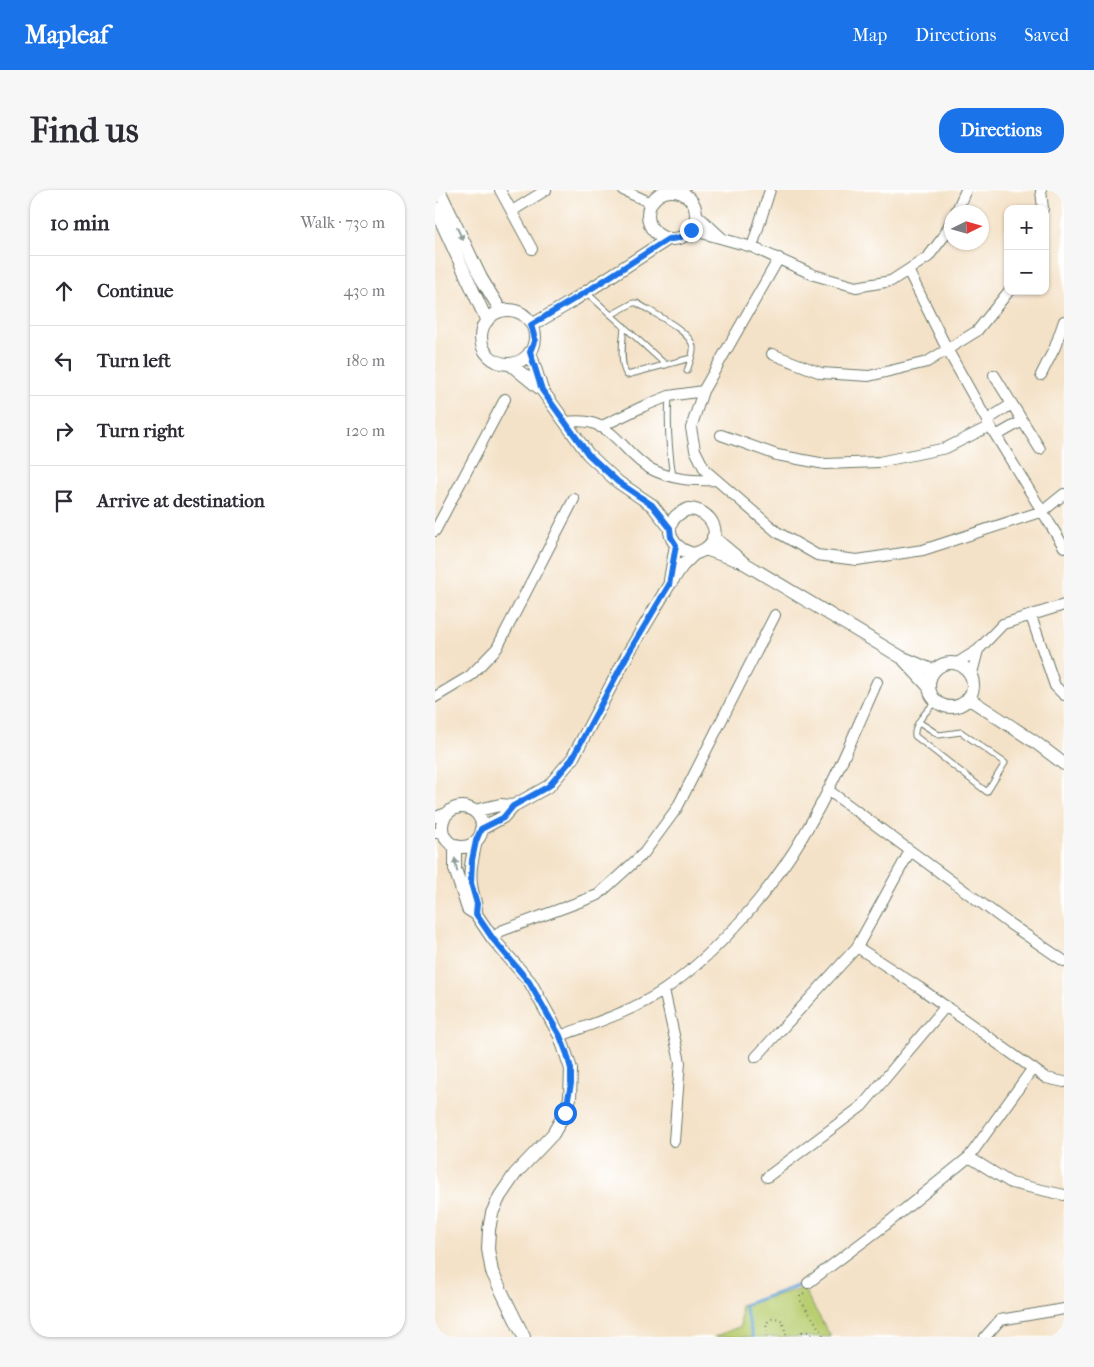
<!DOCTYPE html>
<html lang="en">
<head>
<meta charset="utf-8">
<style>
	body { margin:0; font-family:"IM FELL French Canon",serif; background:#f7f7f7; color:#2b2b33 }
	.controls { position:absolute; right:15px; top:15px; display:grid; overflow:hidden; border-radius:10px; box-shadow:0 1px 4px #0004 }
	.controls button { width:45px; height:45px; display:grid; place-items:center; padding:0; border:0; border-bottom:1px solid #e1e1e2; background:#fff; color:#2b2b33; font:25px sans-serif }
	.compass { position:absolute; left:509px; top:15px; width:45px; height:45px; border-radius:50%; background:#fff; box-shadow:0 1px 4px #0004; rotate:85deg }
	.stop { position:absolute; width:15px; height:15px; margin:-11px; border:4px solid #1a73e8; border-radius:50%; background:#fff }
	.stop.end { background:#1a73e8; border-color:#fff; box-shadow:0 1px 5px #0008 }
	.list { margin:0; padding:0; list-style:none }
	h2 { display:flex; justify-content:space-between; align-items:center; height:65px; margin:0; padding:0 20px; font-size:21px }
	h2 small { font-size:16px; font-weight:400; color:#7c7c81 }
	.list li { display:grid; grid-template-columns:32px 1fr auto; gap:15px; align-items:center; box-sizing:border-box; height:70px; padding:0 20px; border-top:1px solid #e1e1e2 }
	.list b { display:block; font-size:19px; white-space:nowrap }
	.list em { font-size:16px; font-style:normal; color:#7c7c81 }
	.icon { flex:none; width:28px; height:28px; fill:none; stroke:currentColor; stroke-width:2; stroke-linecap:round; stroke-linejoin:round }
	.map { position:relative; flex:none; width:629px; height:1147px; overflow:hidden; border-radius:20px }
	header { display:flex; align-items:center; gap:30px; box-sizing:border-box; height:70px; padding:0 25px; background:#1a73e8; color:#fff }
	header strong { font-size:24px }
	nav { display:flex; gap:28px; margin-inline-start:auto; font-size:18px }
	.intro { display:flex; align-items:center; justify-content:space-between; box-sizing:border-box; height:120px; padding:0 30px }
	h1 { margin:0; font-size:35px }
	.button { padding:12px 22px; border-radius:20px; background:#1a73e8; color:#fff; font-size:18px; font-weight:700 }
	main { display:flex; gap:30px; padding:0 30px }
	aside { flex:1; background:#fff; border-radius:20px; box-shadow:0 1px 4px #0004 }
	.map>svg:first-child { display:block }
	.green { fill:#b9ce71; stroke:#6c8652 }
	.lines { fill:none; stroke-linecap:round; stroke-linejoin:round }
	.stream { stroke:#61a2d4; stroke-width:3 }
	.service-casing { stroke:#6a7768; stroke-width:7 }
	.minor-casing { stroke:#6a7768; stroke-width:12 }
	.tertiary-casing { stroke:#6a7768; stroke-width:14 }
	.path { stroke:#6a7768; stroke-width:2; stroke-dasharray:1 4; stroke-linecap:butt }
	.service { stroke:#fff; stroke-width:5 }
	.minor { stroke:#fff; stroke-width:10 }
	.tertiary { stroke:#fff; stroke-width:12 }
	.oneway { fill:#8f9e9a }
	.route { stroke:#1a73e8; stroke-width:6 }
</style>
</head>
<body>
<header>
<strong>Mapleaf</strong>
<nav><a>Map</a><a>Directions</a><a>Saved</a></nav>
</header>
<div class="intro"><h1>Find us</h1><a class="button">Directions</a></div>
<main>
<aside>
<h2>10 min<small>Walk · 730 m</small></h2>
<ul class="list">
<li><svg class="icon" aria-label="ahead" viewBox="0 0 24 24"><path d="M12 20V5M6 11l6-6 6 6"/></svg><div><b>Continue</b></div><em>430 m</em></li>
<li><svg class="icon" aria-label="left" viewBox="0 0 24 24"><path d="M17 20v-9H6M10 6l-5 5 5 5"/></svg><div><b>Turn left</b></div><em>180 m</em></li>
<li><svg class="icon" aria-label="right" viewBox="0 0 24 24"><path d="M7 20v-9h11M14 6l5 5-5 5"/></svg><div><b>Turn right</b></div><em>120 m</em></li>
<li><svg class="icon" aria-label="arrive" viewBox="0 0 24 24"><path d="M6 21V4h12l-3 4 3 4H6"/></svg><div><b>Arrive at destination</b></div></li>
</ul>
</aside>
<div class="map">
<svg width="629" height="1147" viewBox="0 0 629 1147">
	<rect width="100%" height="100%" fill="#fff"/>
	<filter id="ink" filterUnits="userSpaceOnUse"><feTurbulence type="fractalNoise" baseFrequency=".02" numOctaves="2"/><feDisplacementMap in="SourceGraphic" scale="10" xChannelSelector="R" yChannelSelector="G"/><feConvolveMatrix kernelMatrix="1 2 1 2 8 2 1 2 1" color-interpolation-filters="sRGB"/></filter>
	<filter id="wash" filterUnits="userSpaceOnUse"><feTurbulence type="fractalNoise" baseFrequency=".0096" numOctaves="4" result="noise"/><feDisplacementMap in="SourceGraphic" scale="20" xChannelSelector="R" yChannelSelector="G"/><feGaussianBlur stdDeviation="1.12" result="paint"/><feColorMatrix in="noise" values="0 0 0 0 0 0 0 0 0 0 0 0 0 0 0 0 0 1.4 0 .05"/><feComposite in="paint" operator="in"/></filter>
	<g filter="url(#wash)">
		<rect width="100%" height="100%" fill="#f4e2c8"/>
		<path class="green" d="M368 1098 396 1147H279L306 1136 305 1115Z"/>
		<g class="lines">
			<path class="stream" d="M318 1147 309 1115 364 1095"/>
		</g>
	</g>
	<g filter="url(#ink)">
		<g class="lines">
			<defs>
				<path id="service" d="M151 102 231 175
					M176 125 198 113H202C216 122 256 141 258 157 259 164 254 174 252 181
					M189 136C188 148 184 175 192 185L256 168
					M234 207C232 234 234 260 238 287
					M484 532 504 545 526 542 570 573 552 602 480 546C478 534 493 520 501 511"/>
				<path id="minor" d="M65 0 97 59
					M188 0 216 13
					M606 0 608 19
					M77 21 111 0
					M521 22 531 0
					M261 24 287 48
					M256 40 317 57 379 85 421 97 456 91 493 67 509 46 516 31
					M317 57 335 0
					M344 68 268 201 256 238 260 260 270 280 342 342 382 365 422 370 488 360 608 321 629 304
					M473 80 512 159 555 236 629 357
					M337 164 386 183 434 186 492 172 542 141 574 101
					M559 185 605 259
					M606 185 620 157 629 131
					M552 230 577 214
					M130 232C139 231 149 230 157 233 181 240 193 266 214 278 236 290 258 291 281 290
					M165 237 209 216 234 206 268 201
					M286 245 342 265 390 274 444 272 511 258 555 236
					M561 246 587 231
					M0 341 70 209
					M596 426 620 496 629 505
					M522 473 543 460 568 434 629 415
					M536 487 543 460
					M0 507 35 486 62 458 139 309
					M393 600 572 732 629 771
					M0 627 12 623
					M0 643H8
					M58 749 66 741 163 705 209 663 242 618 340 425
					M422 757 485 798 611 888 629 892
					M229 800 245 872 239 951
					M125 846C160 833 198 821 229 800 283 763 335 702 368 646 398 597 419 544 442 492
					M321 867 422 757 475 661
					M534 967 576 993 629 1005
					M332 987 427 916 511 816
					M373 1093 449 1036 534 967 598 878
					M550 1147 565 1130 629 1119"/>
				<path id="tertiary" d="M4 0 46 88 66 121
					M213 25a24 24 0 1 1 48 0a24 24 0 1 1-48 0Z
					M0 18 52 131
					M46 147a27 27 0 1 1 54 0a27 27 0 1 1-54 0Z
					M97 135 131 115 233 49
					M95 162 107 200
					M75 174 107 200 153 264 183 292 217 315 235 338
					M254 319C276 320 290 345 270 359 267 361 262 363 259 364 231 358 225 328 254 319Z
					M278 347 309 373 466 467 499 481
					M270 359 302 370
					M235 390 241 355
					M469 470 494 497
					M494 495a22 22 0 1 1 44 0a22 22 0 1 1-44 0Z
					M533 508 600 552 629 574
					M7 637a20 20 0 1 1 40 0a20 20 0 1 1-40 0Z
					M39 621 65 615 78 616
					M46 639 68 627 78 616 114 596 137 569 194 462 234 395 247 376 259 364
					M41 651C38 665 34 679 36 694 37 705 42 713 41 724
					M20 655V679L33 719 41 724 58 749 95 792 125 846 136 879 135 908 130 923 118 944 80 984 65 1006 57 1023 54 1040 53 1059 57 1082 89 1147"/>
			</defs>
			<use href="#service" class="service-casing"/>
			<use href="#minor" class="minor-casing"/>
			<use href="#tertiary" class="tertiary-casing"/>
			<path class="path" d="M369 1103 365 1106V1110L379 1130 389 1147
				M332 1147C330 1135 331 1126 345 1129L347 1131 352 1147
				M366 1147 367 1142H375L378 1147"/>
			<use href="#service" class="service"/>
			<use href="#minor" class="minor"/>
			<use href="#tertiary" class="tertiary"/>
		</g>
		<defs><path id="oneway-solid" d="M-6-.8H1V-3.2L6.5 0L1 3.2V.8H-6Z" transform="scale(1.25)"/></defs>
		<g class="oneway">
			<use href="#oneway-solid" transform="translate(25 44) rotate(65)"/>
			<use href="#oneway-solid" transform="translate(21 675) rotate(-100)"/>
		</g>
	</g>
	<g class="lines" filter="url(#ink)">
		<path class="route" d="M130 923 136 894V879L132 864 125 846 94 792 58 749 41 724 42 714 36 693 37 670 41 651 46 639 68 628 78 616 114 596 137 569 194 462 234 395 241 355 236 347 235 338 217 315 183 292 153 264 107 200 95 162 100 149 96 135 151 102 233 49C243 49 248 47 256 40"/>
	</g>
</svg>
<div class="controls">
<button>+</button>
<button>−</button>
</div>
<svg class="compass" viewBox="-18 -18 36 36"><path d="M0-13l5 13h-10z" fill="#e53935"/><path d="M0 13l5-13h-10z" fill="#7c7c81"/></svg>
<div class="stop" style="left:130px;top:923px"></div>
<div class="stop end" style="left:256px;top:40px"></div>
</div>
</main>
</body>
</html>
